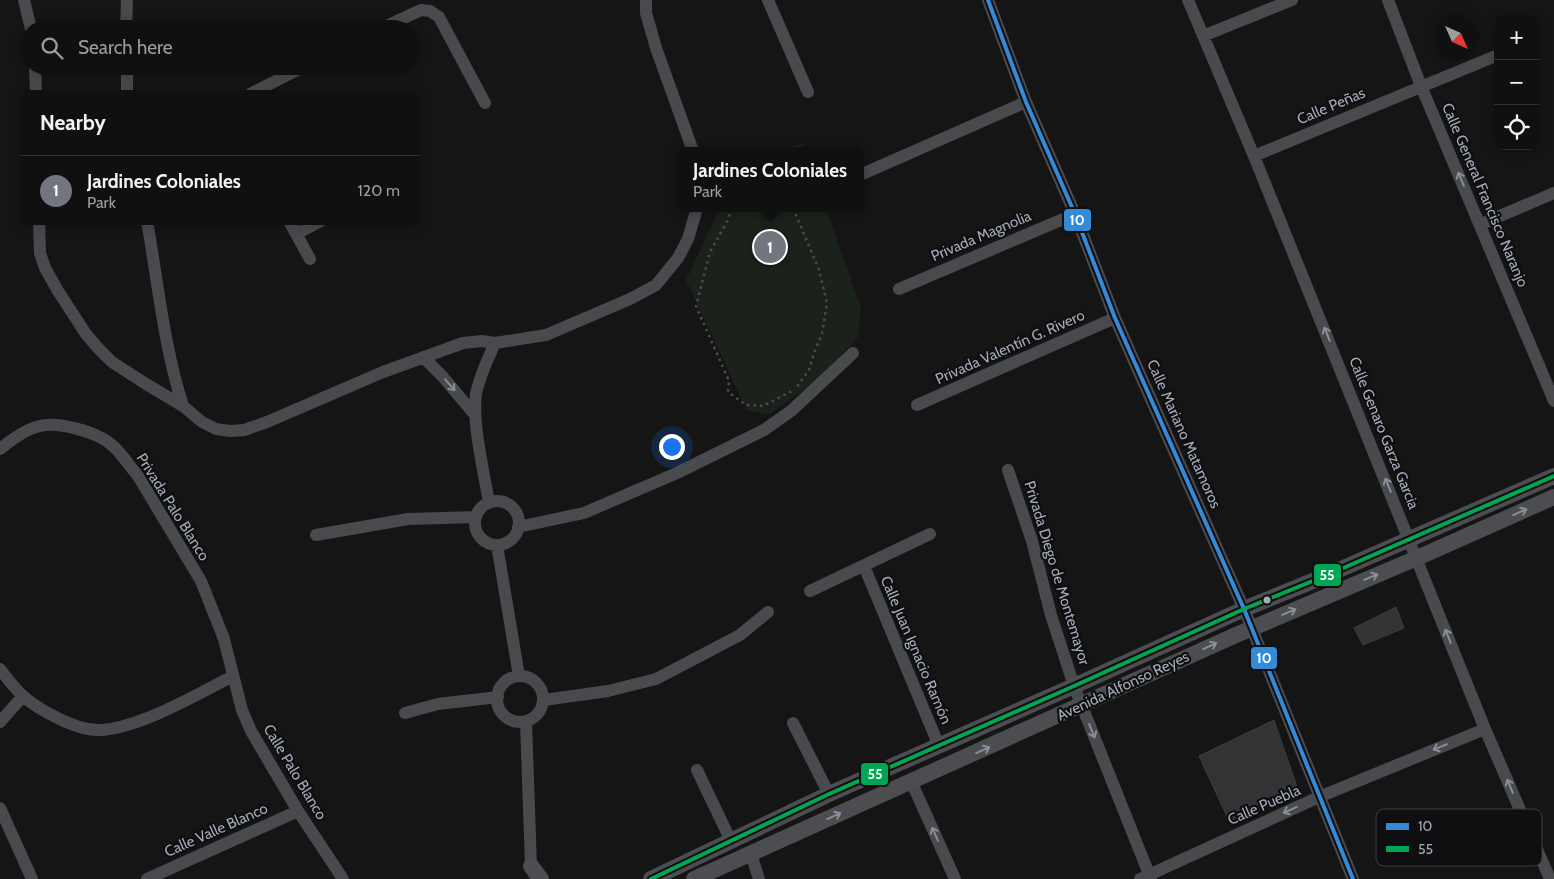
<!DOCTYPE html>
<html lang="en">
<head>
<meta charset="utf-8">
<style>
	body { margin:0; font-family:Cabin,sans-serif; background:#191919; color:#f1f3f6 }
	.controls { position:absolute; right:15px; top:15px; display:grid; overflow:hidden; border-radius:10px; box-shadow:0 2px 12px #0003 }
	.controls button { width:45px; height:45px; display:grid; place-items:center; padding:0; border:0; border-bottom:1px solid #303030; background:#101010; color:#f1f3f6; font:25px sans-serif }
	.compass { position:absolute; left:1434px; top:15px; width:45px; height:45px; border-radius:50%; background:#101010; box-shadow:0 2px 12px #0003; rotate:135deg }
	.you { position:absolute; left:671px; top:446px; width:18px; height:18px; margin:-12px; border:4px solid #fff; border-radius:50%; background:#1a73e8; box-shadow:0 0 0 8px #1a73e833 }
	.badge { display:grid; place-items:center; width:32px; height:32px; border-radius:50%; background:#72767f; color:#fff; font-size:16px; font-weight:700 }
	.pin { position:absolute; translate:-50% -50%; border:2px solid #fff; box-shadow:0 1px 5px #0006 }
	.popup { position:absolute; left:676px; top:147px; width:188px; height:65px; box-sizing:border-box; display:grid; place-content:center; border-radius:10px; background:#101010; filter:drop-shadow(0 1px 4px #0005); font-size:16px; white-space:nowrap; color:#9c9d9f }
	.popup b { font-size:19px; color:#f1f3f6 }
	.popup::after { content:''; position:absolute; left:50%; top:100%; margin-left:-10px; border:10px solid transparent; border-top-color:#101010 }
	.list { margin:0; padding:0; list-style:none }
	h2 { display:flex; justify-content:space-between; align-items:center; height:65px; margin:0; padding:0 20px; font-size:21px }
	h2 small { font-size:16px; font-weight:400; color:#9c9d9f }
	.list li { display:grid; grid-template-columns:32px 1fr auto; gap:15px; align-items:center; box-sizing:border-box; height:70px; padding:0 20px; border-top:1px solid #303030 }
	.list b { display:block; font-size:19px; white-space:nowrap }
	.list p { margin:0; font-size:16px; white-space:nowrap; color:#9c9d9f }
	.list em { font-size:16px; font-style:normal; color:#9c9d9f }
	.icon { flex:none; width:28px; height:28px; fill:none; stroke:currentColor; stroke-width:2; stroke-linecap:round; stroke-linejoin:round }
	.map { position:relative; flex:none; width:1554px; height:879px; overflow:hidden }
	.search { position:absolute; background:#101010; box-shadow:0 2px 12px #0003; left:20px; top:20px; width:400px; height:55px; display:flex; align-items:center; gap:12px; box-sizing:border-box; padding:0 18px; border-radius:28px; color:#9c9d9f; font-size:19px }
	.panel { position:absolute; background:#101010; box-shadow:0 2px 12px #0003; left:20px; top:90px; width:400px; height:135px; border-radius:10px }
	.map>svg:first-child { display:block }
	.green { fill:#1a221b }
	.building { fill:#333335; stroke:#3d3e42 }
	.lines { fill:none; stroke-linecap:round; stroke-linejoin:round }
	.path { stroke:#4a4c4f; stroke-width:2.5; stroke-dasharray:2.5 4; stroke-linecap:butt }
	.minor { stroke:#484a4e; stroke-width:12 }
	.major { stroke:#4b4d50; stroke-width:16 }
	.bus-1-casing { stroke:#0f0f11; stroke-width:8 }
	.bus-2-casing { stroke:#0f0f11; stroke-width:8 }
	.bus-1 { stroke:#338bd7; stroke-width:4 }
	.bus-2 { stroke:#00a651; stroke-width:4 }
	.oneway { stroke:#888e98 }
	.oneway2 { stroke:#898f99 }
	.bus-dot { fill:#a4abb8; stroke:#0f0f11; stroke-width:2 }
	.labels { text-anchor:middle; stroke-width:4.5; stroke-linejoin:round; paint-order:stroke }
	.street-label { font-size:15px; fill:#a4abb8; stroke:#0f0f11 }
	.key { fill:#0f0f11; stroke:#3c3e43; stroke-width:1 }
	.key-label { font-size:14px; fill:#a4abb8 }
	.line-badge { stroke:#0f0f11; stroke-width:2 }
	.badge-label { font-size:14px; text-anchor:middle; font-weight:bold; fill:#fff }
</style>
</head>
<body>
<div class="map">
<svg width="1554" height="879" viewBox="0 0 1554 879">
	<rect width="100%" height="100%" fill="#151515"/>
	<path class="green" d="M803 143 806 151H773Z
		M717 208H826L861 308 858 337 818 380 770 414 747 411 686 280 717 214Z"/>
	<path class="building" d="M1396 607 1404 628 1363 645 1354 628Z
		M1274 720 1299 793 1230 823 1199 756Z"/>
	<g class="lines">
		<path class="path" d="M731 208 728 220 710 252 696 306 729 381 728 392 746 405 763 406 792 391
			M793 208 819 270 827 303 822 334 815 350 809 370 796 388"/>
		<path class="minor" d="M24 0 31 29
			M646 0V13L656 48 693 151
			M768 0 808 92
			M988 0 1026 102 1075 214 1115 318 1244 609 1353 879
			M1188 0 1254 156 1485 729 1550 879
			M1388 0 1421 86 1554 401
			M126 29 127 0
			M380 29 421 10 430 11 439 17 485 103
			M1203 36 1292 0
			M35 66 36 94
			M127 66V94
			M250 94 305 66
			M1254 156 1498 55
			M860 175 1026 102
			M39 221 40 253 45 268 58 291 86 334 98 348 112 362 146 384 183 406 202 422 216 429 230 431 244 430 267 422 383 372 463 343 482 341 495 343 546 335 630 299 656 285 678 258 688 239 697 208
			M147 221C158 283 164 347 183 406
			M289 221 310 259
			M1481 224 1554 193
			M296 234 321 221
			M899 289 1075 214
			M423 357 443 377 475 415
			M917 405 1115 318
			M0 449C11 440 23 431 36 427 56 420 98 432 113 446 123 455 130 467 138 476L201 581 224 639 242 710 251 731 298 811 343 879
			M1008 470 1032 541 1051 615 1074 686 1151 879
			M475 523a22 22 0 1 1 44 0a22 22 0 1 1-44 0Z
			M489 503C484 472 472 424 476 394 479 377 488 359 495 343
			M518 527 584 513 677 473 764 430 791 411 853 353
			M316 535 408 519 476 517
			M497 545 519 676
			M864 566 939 746
			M810 591 930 534
			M0 669C7 678 14 688 23 696 39 710 77 731 99 730 138 729 198 694 233 676
			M497 699a23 23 0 1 1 46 0a23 23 0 1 1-46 0Z
			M544 700 608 691 656 679 740 635 768 612
			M405 713 438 704 498 697
			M0 722 23 696
			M526 722 531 866 534 874
			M793 723 829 794
			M697 770 731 841
			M911 781 955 879
			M0 808 32 879
			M751 854 759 879
			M147 879 298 811
			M1140 879 1319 797 1485 729"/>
		<path class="major" d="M531 866 541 879
			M651 879 829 794 1074 686 1244 609 1325 576 1554 476
			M694 879 1236 635 1417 558 1554 497"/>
		<defs>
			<path id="bus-1" d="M988 0 1026 102 1075 214 1115 318 1244 609 1353 879"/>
			<path id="bus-2" d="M651 879 829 794 1074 686 1244 609 1325 576 1554 476"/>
		</defs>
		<use href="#bus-1" class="bus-1-casing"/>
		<use href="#bus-2" class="bus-2-casing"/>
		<use href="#bus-1" class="bus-1"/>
		<use href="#bus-2" class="bus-2"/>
	</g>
	<defs><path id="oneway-shaft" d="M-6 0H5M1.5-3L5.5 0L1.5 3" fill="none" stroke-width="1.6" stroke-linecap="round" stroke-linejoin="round" transform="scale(1.25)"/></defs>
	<g class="oneway">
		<use href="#oneway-shaft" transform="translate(1461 179) rotate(-113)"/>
		<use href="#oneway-shaft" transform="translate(1327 334) rotate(-112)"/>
		<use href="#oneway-shaft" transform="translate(450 385) rotate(49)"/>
		<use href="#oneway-shaft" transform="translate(1388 485) rotate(-112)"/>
		<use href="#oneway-shaft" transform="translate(1448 636) rotate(-112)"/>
		<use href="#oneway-shaft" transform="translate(1092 731) rotate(68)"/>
		<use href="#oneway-shaft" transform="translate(1440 747) rotate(158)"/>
		<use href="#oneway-shaft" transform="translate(1510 786) rotate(-113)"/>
		<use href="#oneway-shaft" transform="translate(1290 810) rotate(156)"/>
		<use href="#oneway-shaft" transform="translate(935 834) rotate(-114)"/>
	</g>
	<g class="oneway2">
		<use href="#oneway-shaft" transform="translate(1520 512) rotate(-24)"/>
		<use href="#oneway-shaft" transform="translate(1371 577) rotate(-22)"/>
		<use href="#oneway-shaft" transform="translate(1289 612) rotate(-23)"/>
		<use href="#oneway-shaft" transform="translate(1210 646) rotate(-25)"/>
		<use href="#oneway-shaft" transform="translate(983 750) rotate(-24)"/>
		<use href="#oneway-shaft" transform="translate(834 816) rotate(-24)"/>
	</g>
	<circle class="bus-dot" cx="1267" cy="600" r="4.5"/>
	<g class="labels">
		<g class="street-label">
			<text transform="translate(1331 106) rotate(-23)" y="5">Calle Peñas</text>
			<text transform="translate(1485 195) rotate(67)" y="5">Calle General Francisco Naranjo</text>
			<text transform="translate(981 236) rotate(-23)" y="5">Privada Magnolia</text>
			<text transform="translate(1010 347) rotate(-24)" y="5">Privada Valentín G. Rivero</text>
			<text transform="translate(1384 433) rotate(68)" y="5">Calle Genaro Garza Garcia</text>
			<text transform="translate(1184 434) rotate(66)" y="5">Calle Mariano Matamoros</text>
			<text transform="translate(173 507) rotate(58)" y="5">Privada Palo Blanco</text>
			<text transform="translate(1057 573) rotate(73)" y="5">Privada Diego de Montemayor</text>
			<text transform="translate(916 650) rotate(67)" y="5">Calle Juan Ignacio Ramón</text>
			<text transform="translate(1123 686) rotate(-25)" y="5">Avenida Alfonso Reyes</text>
			<text transform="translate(295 772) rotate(59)" y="5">Calle Palo Blanco</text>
			<text transform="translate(1264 805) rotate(-24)" y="5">Calle Puebla</text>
			<text transform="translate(216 830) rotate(-24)" y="5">Calle Valle Blanco</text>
		</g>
	</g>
	<rect x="1376" y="809" width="166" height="57" rx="8" class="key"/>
	<rect x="1386" y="823" width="23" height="7" fill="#338bd7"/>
	<rect x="1386" y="846" width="23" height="6" fill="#00a651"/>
	<g class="key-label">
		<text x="1418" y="831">10</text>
		<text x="1418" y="854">55</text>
	</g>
	<g class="line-badge">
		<rect x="1063" y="208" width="29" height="24" rx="5" fill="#338bd7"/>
		<rect x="1313" y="563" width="29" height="24" rx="5" fill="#00a651"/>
		<rect x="1250" y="646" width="28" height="24" rx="5" fill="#338bd7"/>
		<rect x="860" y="762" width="29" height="24" rx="5" fill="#00a651"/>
	</g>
	<g class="badge-label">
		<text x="1077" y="225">10</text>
		<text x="1327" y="580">55</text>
		<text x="1264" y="663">10</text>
		<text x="875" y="779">55</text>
	</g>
</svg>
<div class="controls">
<button>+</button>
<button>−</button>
<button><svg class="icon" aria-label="locate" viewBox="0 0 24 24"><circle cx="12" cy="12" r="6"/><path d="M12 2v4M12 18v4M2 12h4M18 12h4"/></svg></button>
</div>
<svg class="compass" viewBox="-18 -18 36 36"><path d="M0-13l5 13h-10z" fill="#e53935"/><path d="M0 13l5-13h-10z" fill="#9c9d9f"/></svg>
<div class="you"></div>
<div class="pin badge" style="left:770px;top:247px">1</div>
<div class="popup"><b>Jardines Coloniales</b>Park</div>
<div class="search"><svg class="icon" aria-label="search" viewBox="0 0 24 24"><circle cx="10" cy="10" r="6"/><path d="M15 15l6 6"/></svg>Search here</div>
<section class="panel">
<h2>Nearby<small></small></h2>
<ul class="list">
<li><span class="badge">1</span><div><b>Jardines Coloniales</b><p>Park</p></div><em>120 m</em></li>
</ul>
</section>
</div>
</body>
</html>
